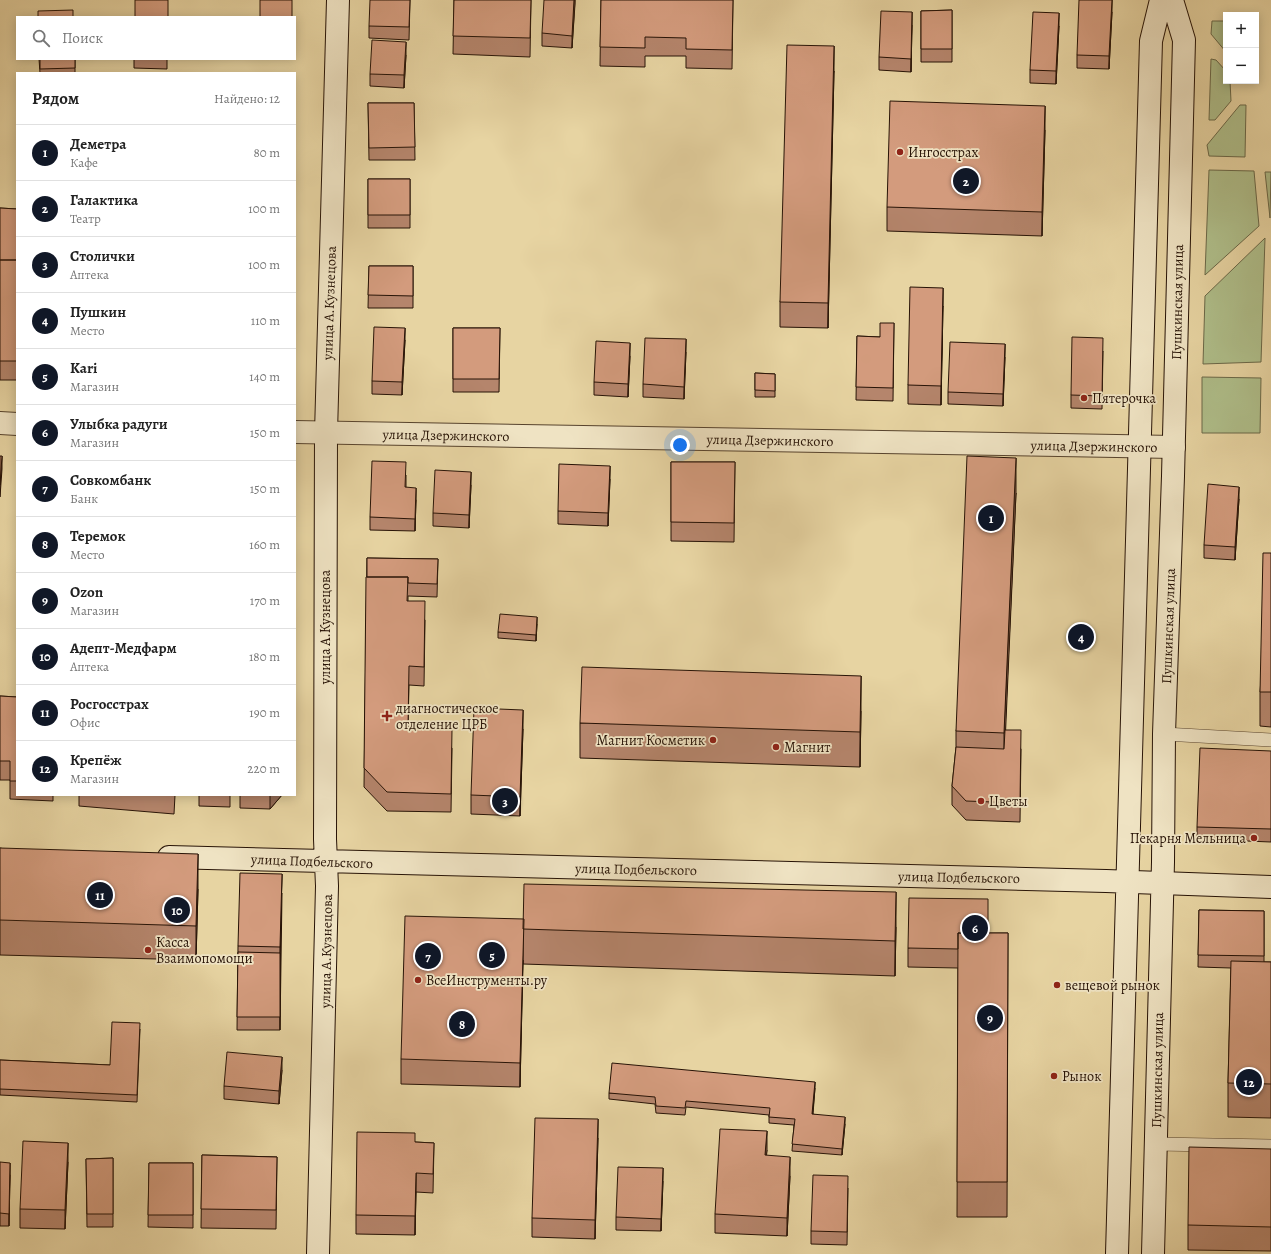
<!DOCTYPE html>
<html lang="ru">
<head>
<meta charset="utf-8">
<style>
	body { margin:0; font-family:Alegreya,serif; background:#f6f6f6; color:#222 }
	.controls { position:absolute; right:12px; top:12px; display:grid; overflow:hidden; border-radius:0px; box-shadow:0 2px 10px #0003 }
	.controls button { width:36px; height:36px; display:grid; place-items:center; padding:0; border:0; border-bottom:1px solid #e0e0e0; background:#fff; color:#222; font:20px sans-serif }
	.you { position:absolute; left:680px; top:445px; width:14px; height:14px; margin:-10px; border:3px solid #fff; border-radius:50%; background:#1a73e8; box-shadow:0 0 0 6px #1a73e833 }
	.badge { display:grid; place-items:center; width:26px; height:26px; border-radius:50%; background:#111827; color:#fff; font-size:13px; font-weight:700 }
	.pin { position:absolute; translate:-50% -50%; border:2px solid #fff; box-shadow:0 1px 4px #0006 }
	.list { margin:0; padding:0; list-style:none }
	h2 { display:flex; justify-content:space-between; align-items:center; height:52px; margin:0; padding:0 16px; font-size:17px }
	h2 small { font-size:13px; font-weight:400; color:#767676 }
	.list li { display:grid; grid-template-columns:26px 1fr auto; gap:12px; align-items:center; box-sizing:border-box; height:56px; padding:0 16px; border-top:1px solid #e0e0e0 }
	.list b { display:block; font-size:15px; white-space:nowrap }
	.list p { margin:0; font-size:13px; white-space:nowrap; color:#767676 }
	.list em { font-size:13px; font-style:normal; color:#767676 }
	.icon { flex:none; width:22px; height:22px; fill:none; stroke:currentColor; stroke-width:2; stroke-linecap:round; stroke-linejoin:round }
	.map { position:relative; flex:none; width:1271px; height:1254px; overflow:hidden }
	.search { position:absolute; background:#fff; box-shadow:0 2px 10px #0003; left:16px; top:16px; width:280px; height:44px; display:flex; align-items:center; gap:10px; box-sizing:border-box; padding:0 14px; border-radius:0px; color:#767676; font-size:15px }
	.panel { position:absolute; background:#fff; box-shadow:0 2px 10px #0003; left:16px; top:72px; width:280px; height:724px; border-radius:0px }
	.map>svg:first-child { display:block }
	.green { fill:#afbe8a; stroke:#6b6848 }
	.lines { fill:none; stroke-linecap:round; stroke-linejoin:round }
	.service-casing { stroke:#57432d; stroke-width:14 }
	.minor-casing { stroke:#57432d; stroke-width:24 }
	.secondary-casing { stroke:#271306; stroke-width:24 }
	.service { stroke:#efe3c3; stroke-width:13 }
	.minor { stroke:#efe3c3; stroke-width:22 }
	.secondary { stroke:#efe3c3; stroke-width:22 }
	.wall { fill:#b5856c; stroke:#271306 }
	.shaded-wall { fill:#946c58; stroke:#271306 }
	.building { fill:#d39b7d; stroke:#271306 }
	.poi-dot { fill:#8f2418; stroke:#efe3c3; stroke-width:1.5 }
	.labels { text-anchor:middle; stroke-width:3.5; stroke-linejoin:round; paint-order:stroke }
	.poi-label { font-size:14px; fill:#271306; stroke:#efe3c3; text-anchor:start }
	.street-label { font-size:14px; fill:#271306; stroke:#efe3c3 }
</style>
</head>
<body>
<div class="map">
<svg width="1271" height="1254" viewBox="0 0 1271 1254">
	<rect width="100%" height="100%" fill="#e7d4a2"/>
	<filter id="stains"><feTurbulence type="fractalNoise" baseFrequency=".005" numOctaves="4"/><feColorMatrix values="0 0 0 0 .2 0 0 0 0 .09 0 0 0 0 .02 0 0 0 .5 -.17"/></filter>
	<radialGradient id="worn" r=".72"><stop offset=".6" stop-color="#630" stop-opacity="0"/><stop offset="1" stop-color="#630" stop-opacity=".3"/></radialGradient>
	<path class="green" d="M1212 21H1226V52L1211 34Z
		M1211 59 1216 60 1226 71V81H1230L1231 101 1215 120H1209Z
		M1240 105H1246L1245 157 1209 156 1207 145Z
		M1209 170 1254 171 1259 226 1205 275Z
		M1265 172H1271L1270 218Z
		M1265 238 1261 362 1203 364 1205 296Z
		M1202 377 1261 378 1260 433H1202Z"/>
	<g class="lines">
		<defs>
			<path id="service" d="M1164 734 1271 740
				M1156 1144 1271 1146"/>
			<path id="minor" d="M0 423 17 424
				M295 432 1174 447"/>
			<path id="secondary" d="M169 857 1106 881 1271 887
				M318 1254 327 886 325 839 326 433 338 0
				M1117 1254 1151 41 1161 0
				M1153 1254 1163 862 1164 734 1173 476 1184 40 1172 0"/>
		</defs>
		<use href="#service" class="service-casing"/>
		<use href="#minor" class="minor-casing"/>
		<use href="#secondary" class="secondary-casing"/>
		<use href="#service" class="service"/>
		<use href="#minor" class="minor"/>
		<use href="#secondary" class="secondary"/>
	</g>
	<path class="wall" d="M410 0 409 40 369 38V26Z
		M454 0H531L530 57 453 54Z
		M575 0 572 48 542 46V33Z
		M601 0H733L732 69 686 68V56H645V67L600 66Z
		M952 10V62H921V11Z
		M1112 12 1109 69 1077 68V55Z
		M912 25 911 72 879 70V57Z
		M1059 26 1056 84 1030 83V70Z
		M406 55 404 88 370 86V74Z
		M39 59H75V73H40Z
		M134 59H167V69L134 68Z
		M834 71 828 328 780 327V302Z
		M368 103H414L415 160H369Z
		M1045 130 1042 236 887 231V207Z
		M368 179H410V228H368Z
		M0 208 17 209V380H0Z
		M369 266H413V308H368Z
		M943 306 941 405 908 404V385Z
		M894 323 893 401 856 400 857 336 880 337Z
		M453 328H500L499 392H453Z
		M405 340 402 395 372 394V381Z
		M1103 351 1102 409 1071 408V395Z
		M686 352 684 399 643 397V384Z
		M630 356 628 397 594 395V382Z
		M1005 357 1003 406 948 404V392Z
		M755 373 775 374V397H755Z
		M671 462H735L734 542 671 541Z
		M406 475V487L416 500 415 531 370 530V517Z
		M610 479 608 526 558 524V511Z
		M471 485 469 528 433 526V513Z
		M1016 493 1005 730 1021 749 1020 822 966 820 952 805V786L956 747V731Z
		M1239 499 1235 560 1204 558V545Z
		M1271 553V727L1260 726V692Z
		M367 558 438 559 437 597 408 596V601L425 620 424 686 409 685 408 728 452 748 451 812 387 811 364 787Z
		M537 624 536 641 498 638V632Z
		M0 696 17 697V795H53V801L10 799V780H0Z
		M861 711 860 767 580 758V723Z
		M523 729 520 816 471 814V795Z
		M1271 751V842L1197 839V827Z
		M79 795H175L174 814 79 806Z
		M199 795H230V807L199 806Z
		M240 795H282L270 809 240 808Z
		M0 848 198 889 196 960 0 955Z
		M282 893 280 1030H237L238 946Z
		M1199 910 1264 911V962H1271V1118L1228 1117V1083L1231 968 1198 967Z
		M524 919 896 927 895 976 523 964V960L520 1087 401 1084V1059Z
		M988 933H1008L1007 1217H957L958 968 908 967V948Z
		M140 1029 137 1102 0 1095V1060L110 1065Z
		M282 1070 279 1104 224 1099V1086Z
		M815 1088 813 1114 845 1124 842 1155 792 1151 794 1125 769 1123V1115L686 1107 685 1115 656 1113 655 1104 609 1099V1093Z
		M598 1138 595 1239 532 1237V1218Z
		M415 1142 434 1143 433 1193 416 1192 415 1235 356 1234V1215Z
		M1271 1149V1251L1188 1250V1225Z
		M767 1150 766 1156 790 1176 787 1236 715 1233V1214Z
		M202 1155 277 1157 276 1229 201 1228Z
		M113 1158V1227H87L86 1159Z
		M0 1162 10 1175 9 1226H0Z
		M68 1162 65 1229 20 1228V1209Z
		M149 1163H193V1228L148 1227Z
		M663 1181 661 1231 616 1230V1217Z
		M848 1188 847 1245 811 1244V1231Z"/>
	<path class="shaded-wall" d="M574 0H575V4L572 48V36Z
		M1112 0V12L1109 69V56Z
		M912 12V25L911 72V59Z
		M1059 13V26L1056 84V71Z
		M406 42V55L404 88V75Z
		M834 46V71L828 328V303Z
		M1045 106V130L1042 236V212Z
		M943 288V306L941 405V386Z
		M405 328V340L402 395V382Z
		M686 339V352L684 399V387Z
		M630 343V356L628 397V384Z
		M1005 344V357L1003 406V394Z
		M2 456V469L0 497V485Z
		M1016 458V493L1004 767V733Z
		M610 466V479L608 526V513Z
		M471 472V485L469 528V515Z
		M1239 487V499L1235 560V547Z
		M416 488V500L415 531V519Z
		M537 617V624L536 641V635Z
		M861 676V711L860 767V732Z
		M523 710V729L520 816V797Z
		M270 795H282L270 809Z
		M198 854V889L196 960V926Z
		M282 874 280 966V1030V947Z
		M896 892V927L895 976V941Z
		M523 936V960L520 1087V1063Z
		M282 1057V1070L279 1104V1091Z
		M815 1082V1088L812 1121V1114Z
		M845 1117V1124L842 1155V1149Z
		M598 1119V1138L595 1239V1220Z
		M767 1131V1150L765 1174V1155Z
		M68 1143V1162L65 1229V1210Z
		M790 1157V1176L787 1236V1218Z
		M10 1163V1175L9 1226V1214Z
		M663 1168V1181L661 1231V1219Z
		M416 1173V1192L415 1235V1216Z"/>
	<path class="building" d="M135 0H168V17H135Z
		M260 0H292V17H260Z
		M370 0H410L409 27 369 26Z
		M454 0H531L530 38 453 36Z
		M544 0H574L572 36 542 33Z
		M601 0H733L732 50 686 49V38L645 37V48L600 47Z
		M1079 0H1112L1109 56 1077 55Z
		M73 10V17H38V11Z
		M952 10V49H921V11Z
		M881 11 912 12 911 59 879 57Z
		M1033 12 1059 13 1056 71 1030 70Z
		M372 40 406 42 404 75 370 74Z
		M787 45 834 46 828 303 780 302Z
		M40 59H75V68L40 69Z
		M890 101 1045 106 1042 212 887 207Z
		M368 103H414L415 147 369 148Z
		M368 179H410V215H368Z
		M0 208 17 209V260H0Z
		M0 260H17V361H0Z
		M369 266H413V296L368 295Z
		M910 287 943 288 941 386 908 385Z
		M880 323H894L893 388 856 387 857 336 880 337Z
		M374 327 405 328 402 382 372 381Z
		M453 328H500L499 379H453Z
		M1072 337 1103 338 1102 396 1071 395Z
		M645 338 686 339 684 387 643 384Z
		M596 341 630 343 628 384 594 382Z
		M950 342 1005 344 1003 394 948 392Z
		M755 373 775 374V391L755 390Z
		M0 456H2L0 485Z
		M967 456 1016 458 1004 733 956 731Z
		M372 461 406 462 405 487 416 488 415 519 370 517Z
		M671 462H735L734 523 671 522Z
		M559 464 610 466 608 513 558 511Z
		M435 470 471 472 469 515 433 513Z
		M1208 484 1239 487 1235 547 1204 545Z
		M1263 553H1271V692H1260Z
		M367 558 438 559 437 584 408 583V577H367Z
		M366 577H408L407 601H425L424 667 409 666 408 728 452 729 451 794 387 792 364 768Z
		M500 614 537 617 536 635 498 632Z
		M582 667 861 676 860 732 580 723Z
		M0 696 17 697V781H10V761H0Z
		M474 708 523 710 520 797 471 795Z
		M1005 730H1021L1020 803 966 801 952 786 956 747 1004 749Z
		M1200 748 1271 751V829L1197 827Z
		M0 848 198 854 196 926 0 920Z
		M240 873 282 874 280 947 238 946Z
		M524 884 896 892 895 941 523 929Z
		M909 898 988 899V933H958V949L908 948Z
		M1199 910 1264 911V956L1198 955Z
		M405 916 524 919 520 1063 401 1059Z
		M958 933H1008L1007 1182H957Z
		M238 952 280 953V1017H237Z
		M1231 961 1271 962V1084L1228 1083Z
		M112 1022 140 1023 137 1095 0 1089V1060L110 1065Z
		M227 1052 282 1057 279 1091 224 1086Z
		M612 1063 815 1082 812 1114 845 1117 842 1149 792 1144 795 1119 769 1117 770 1108 686 1101 685 1108 656 1106 655 1097 609 1093Z
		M535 1118 598 1119 595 1220 532 1218Z
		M720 1129 767 1131 765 1155 790 1157 787 1218 715 1214Z
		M357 1132 415 1133V1142L434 1143 433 1174 416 1173 415 1216 356 1215Z
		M23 1141 68 1143 65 1210 20 1209Z
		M1189 1147 1271 1149V1227L1188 1225Z
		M202 1155 277 1157 276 1210 201 1209Z
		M113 1158V1214H87L86 1159Z
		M0 1162 10 1163 9 1214 0 1213Z
		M149 1163H193V1215H148Z
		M618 1167 663 1168 661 1219 616 1217Z
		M813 1175 848 1176 847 1232 811 1231Z"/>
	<g class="poi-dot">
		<circle cx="900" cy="152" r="4"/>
		<circle cx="1084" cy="398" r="4"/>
		<path d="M385 710h4v4h4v4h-4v4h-4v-4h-4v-4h4z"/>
		<circle cx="713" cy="740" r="4"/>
		<circle cx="776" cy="747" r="4"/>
		<circle cx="981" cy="801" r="4"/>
		<circle cx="1254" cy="838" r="4"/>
		<circle cx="148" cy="950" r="4"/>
		<circle cx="418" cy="980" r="4"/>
		<circle cx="1057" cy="985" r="4"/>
		<circle cx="1054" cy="1076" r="4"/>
	</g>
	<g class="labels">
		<g class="poi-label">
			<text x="908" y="157">Ингосстрах</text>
			<text x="1092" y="403">Пятерочка</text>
			<text x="396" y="713">диагностическое<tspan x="396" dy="16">отделение ЦРБ</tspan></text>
			<text x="705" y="745" text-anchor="end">Магнит Косметик</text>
			<text x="784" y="752">Магнит</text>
			<text x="989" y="806">Цветы</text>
			<text x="1246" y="843" text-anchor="end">Пекарня Мельница</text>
			<text x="156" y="947">Касса<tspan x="156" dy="16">Взаимопомощи</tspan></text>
			<text x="426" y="985">ВсеИнструменты.ру</text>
			<text x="1065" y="990">вещевой рынок</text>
			<text x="1062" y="1081">Рынок</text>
		</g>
		<g class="street-label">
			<text transform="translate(1177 302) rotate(-89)" y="5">Пушкинская улица</text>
			<text transform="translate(329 303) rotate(-88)" y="5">улица А.Кузнецова</text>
			<text transform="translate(446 435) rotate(1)" y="5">улица Дзержинского</text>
			<text transform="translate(770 440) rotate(1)" y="5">улица Дзержинского</text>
			<text transform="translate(1094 446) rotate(1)" y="5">улица Дзержинского</text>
			<text transform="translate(1168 626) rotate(-88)" y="5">Пушкинская улица</text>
			<text transform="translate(325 627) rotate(-90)" y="5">улица А.Кузнецова</text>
			<text transform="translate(312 861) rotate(2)" y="5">улица Подбельского</text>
			<text transform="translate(636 869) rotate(1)" y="5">улица Подбельского</text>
			<text transform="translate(959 877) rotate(1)" y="5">улица Подбельского</text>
			<text transform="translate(326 951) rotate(-89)" y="5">улица А.Кузнецова</text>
			<text transform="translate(1157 1070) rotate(-89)" y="5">Пушкинская улица</text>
		</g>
	</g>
	<rect width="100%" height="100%" filter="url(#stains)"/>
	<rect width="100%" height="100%" fill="url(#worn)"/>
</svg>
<div class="controls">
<button>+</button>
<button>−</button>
</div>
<div class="you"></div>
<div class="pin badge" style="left:991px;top:518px">1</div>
<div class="pin badge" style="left:966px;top:181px">2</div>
<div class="pin badge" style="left:505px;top:801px">3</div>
<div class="pin badge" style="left:1081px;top:637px">4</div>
<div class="pin badge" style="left:492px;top:955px">5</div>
<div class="pin badge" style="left:975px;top:928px">6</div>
<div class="pin badge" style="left:428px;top:956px">7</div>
<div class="pin badge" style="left:462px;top:1024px">8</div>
<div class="pin badge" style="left:990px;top:1018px">9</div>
<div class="pin badge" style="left:177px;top:910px">10</div>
<div class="pin badge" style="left:100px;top:895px">11</div>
<div class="pin badge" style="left:1249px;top:1082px">12</div>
<div class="search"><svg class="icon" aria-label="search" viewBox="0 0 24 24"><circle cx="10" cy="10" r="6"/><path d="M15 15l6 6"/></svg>Поиск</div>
<section class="panel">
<h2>Рядом<small>Найдено: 12</small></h2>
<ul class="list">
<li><span class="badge">1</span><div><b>Деметра</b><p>Кафе</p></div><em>80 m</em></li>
<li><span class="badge">2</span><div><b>Галактика</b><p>Театр</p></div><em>100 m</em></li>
<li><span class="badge">3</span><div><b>Столички</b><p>Аптека</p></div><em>100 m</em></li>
<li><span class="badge">4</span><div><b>Пушкин</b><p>Место</p></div><em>110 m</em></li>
<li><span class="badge">5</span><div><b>Kari</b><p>Магазин</p></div><em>140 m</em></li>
<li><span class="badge">6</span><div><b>Улыбка радуги</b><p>Магазин</p></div><em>150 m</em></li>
<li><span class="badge">7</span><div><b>Совкомбанк</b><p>Банк</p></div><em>150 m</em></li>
<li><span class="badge">8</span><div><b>Теремок</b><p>Место</p></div><em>160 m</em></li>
<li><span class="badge">9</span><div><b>Ozon</b><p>Магазин</p></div><em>170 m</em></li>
<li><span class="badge">10</span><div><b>Адепт-Медфарм</b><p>Аптека</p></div><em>180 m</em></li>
<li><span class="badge">11</span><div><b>Росгосстрах</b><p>Офис</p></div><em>190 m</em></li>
<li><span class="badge">12</span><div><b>Крепёж</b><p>Магазин</p></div><em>220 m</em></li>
</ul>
</section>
</div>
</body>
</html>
